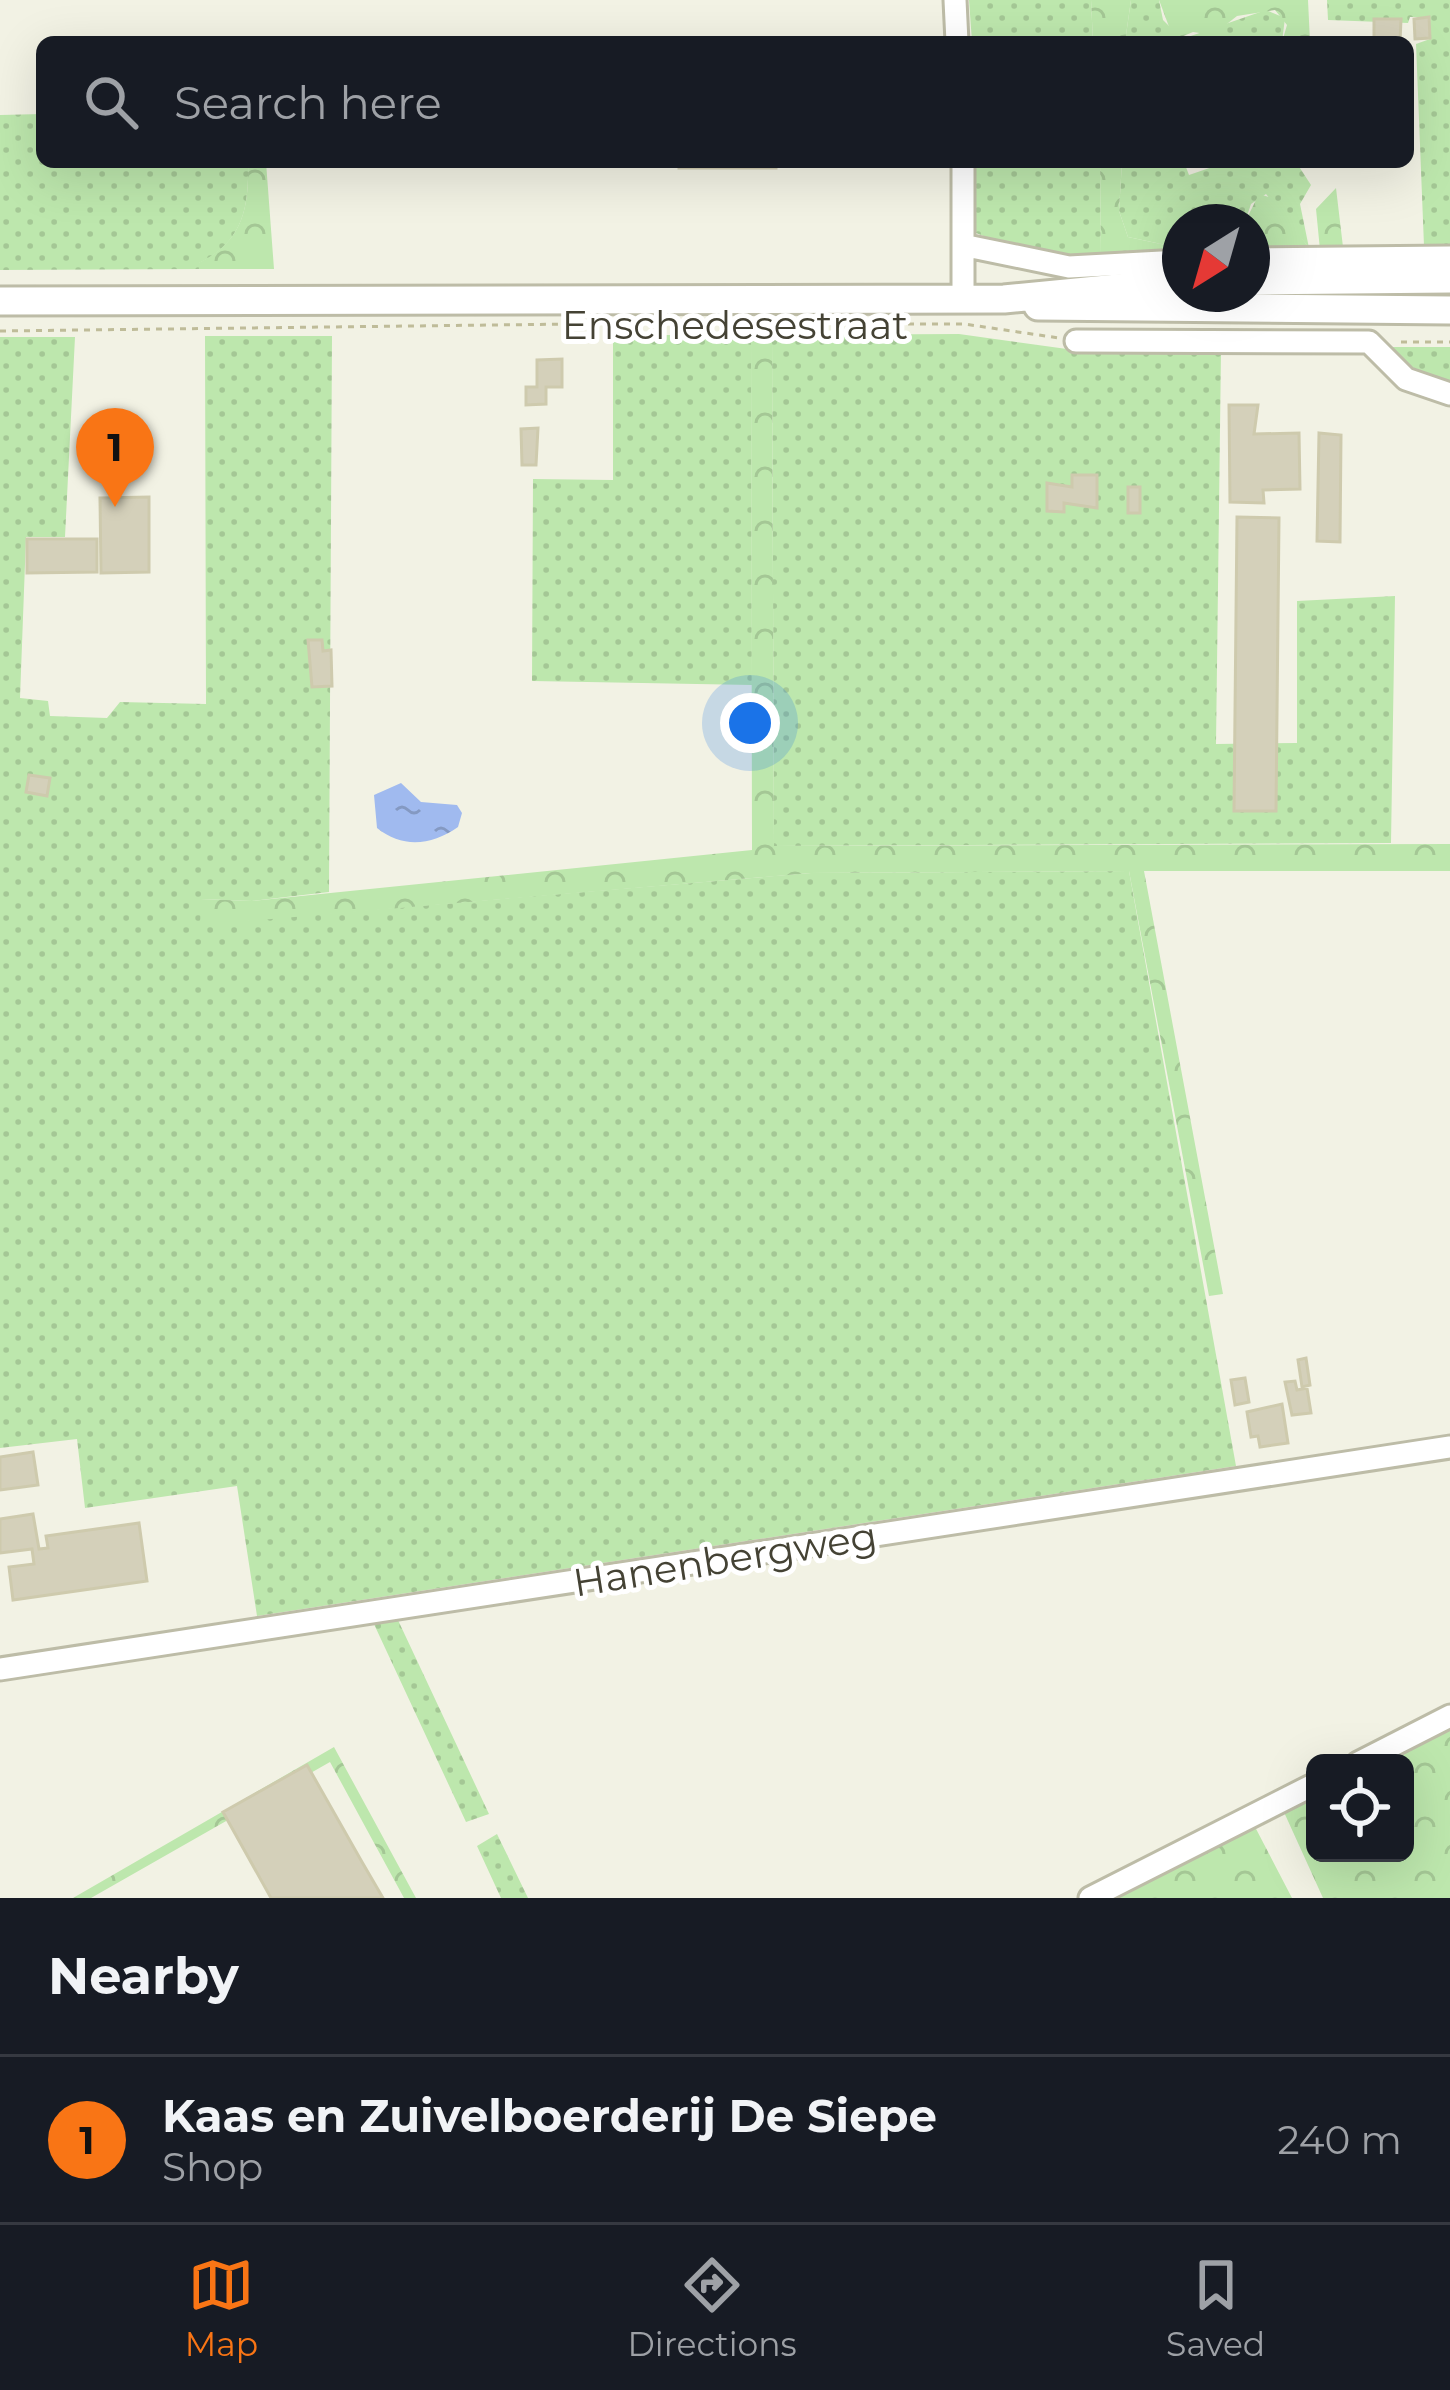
<!DOCTYPE html>
<html lang="en">
<head>
<meta charset="utf-8">
<style>
	body { margin:0; font-family:Montserrat,sans-serif; background:#20242c; color:#f1f3f6 }
	.controls { position:absolute; right:36px; bottom:36px; display:grid; overflow:hidden; border-radius:18px; box-shadow:0 12px 48px #0002 }
	.controls button { width:108px; height:108px; display:grid; place-items:center; padding:0; border:0; border-bottom:3px solid #363941; background:#171b24; color:#f1f3f6; font:60px sans-serif }
	.compass { position:absolute; left:1162px; top:204px; width:108px; height:108px; border-radius:50%; background:#171b24; box-shadow:0 12px 48px #0002; rotate:217deg }
	.you { position:absolute; left:750px; top:723px; width:42px; height:42px; margin:-30px; border:9px solid #fff; border-radius:50%; background:#1a73e8; box-shadow:0 0 0 18px #1a73e833 }
	.badge { display:grid; place-items:center; width:78px; height:78px; border-radius:50%; background:#f97515; color:#111; font-size:39px; font-weight:700 }
	.pin { position:absolute; translate:-50% -99px; filter:drop-shadow(0 3px 6px #0008) }
	.pin::after { content:''; position:absolute; top:63px; width:42px; height:36px; background:inherit; clip-path:polygon(0 0,100% 0,50% 100%) }
	.list { margin:0; padding:0; list-style:none }
	h2 { display:flex; justify-content:space-between; align-items:center; height:156px; margin:0; padding:0 48px; font-size:51px }
	h2 small { font-size:39px; font-weight:400; color:#9ea1a6 }
	.list li { display:grid; grid-template-columns:78px 1fr auto; gap:36px; align-items:center; box-sizing:border-box; height:168px; padding:0 48px; border-top:3px solid #363941 }
	.list b { display:block; font-size:45px; white-space:nowrap }
	.list p { margin:0; font-size:39px; white-space:nowrap; color:#9ea1a6 }
	.list em { font-size:39px; font-style:normal; color:#9ea1a6 }
	.icon { flex:none; width:66px; height:66px; fill:none; stroke:currentColor; stroke-width:2; stroke-linecap:round; stroke-linejoin:round }
	.map { position:relative; flex:none; width:1450px; height:1898px; overflow:hidden }
	.search { position:absolute; background:#171b24; box-shadow:0 12px 48px #0002; left:36px; right:36px; top:36px; height:132px; display:flex; align-items:center; gap:30px; box-sizing:border-box; padding:0 42px; border-radius:18px; color:#9ea1a6; font-size:45px }
	.sheet { height:324px; background:#171b24 }
	nav { display:flex; justify-content:space-around; align-items:center; box-sizing:border-box; height:168px; border-top:3px solid #363941; background:#171b24; font-size:33px; color:#9ea1a6 }
	nav a { display:grid; justify-items:center; gap:6px }
	nav .on { color:#f97515 }
	.map>svg:first-child { display:block }
	.grass { fill:url(#grass-dots) }
	.forest { fill:url(#forest-crowns) }
	.water { fill:url(#water-ripples) }
	.building { fill:#d4d0ba; stroke:#cecaad; stroke-width:3 }
	.lines { fill:none; stroke-linecap:round; stroke-linejoin:round }
	.minor-casing { stroke:#bdbca7; stroke-width:27 }
	.tertiary-casing { stroke:#bdbca7; stroke-width:33 }
	.path { stroke:#bfbc99; stroke-width:3; stroke-dasharray:6 6; stroke-linecap:butt }
	.minor { stroke:#fff; stroke-width:21 }
	.tertiary { stroke:#fff; stroke-width:27 }
	.labels { text-anchor:middle; stroke-width:10; stroke-linejoin:round; paint-order:stroke }
	.street-label { font-size:39px; fill:#444234; stroke:#fff }
</style>
</head>
<body>
<div class="map">
<svg width="1450" height="1898" viewBox="0 0 1450 1898">
	<defs>
		<pattern id="grass-dots" width="8" height="8" patternUnits="userSpaceOnUse" patternTransform="scale(3)"><rect width="8" height="8" fill="#bde7ad"/><path d="M2 2h.1M6 6h.1" fill="none" stroke="#a4c795" stroke-width="1.8" stroke-linecap="round"/></pattern>
		<pattern id="forest-crowns" width="20" height="18" patternUnits="userSpaceOnUse" patternTransform="scale(3)"><rect width="20" height="18" fill="#bde7ad"/><path d="M2 6a3 3 0 1 1 6 0M12 15a3 3 0 1 1 6 0" fill="none" stroke="#a4c795"/></pattern>
		<pattern id="water-ripples" width="26" height="14" patternUnits="userSpaceOnUse" patternTransform="scale(3)"><rect width="26" height="14" fill="#a0baef"/><path d="M2 4q2-2 4 0t4 0M15 11q2-2 4 0t4 0" fill="none" stroke="#8499c2"/></pattern>
	</defs>
	<rect width="100%" height="100%" fill="#f2f2e4"/>
	<path class="grass" d="M969 0H1091L1093 42H972Z
		M1131 0H1159L1163 20 1182 39 1266 10 1285 18 1282 42H1125Z
		M1327 0H1450V246H1424L1416 44 1430 39V17H1410L1408 23 1328 20Z
		M42 114V162H248C249 208 243 242 199 263V269L0 270V115Z
		M972 162H1100L1101 256 1021 251 971 231Z
		M1122 162H1184L1189 175 1227 162H1296L1311 185 1300 204 1309 248 1266 194 1251 204 1245 222H1180V248L1128 237 1119 211Z
		M959 334 1096 353 1221 351 1216 744 1297 743V601L1395 596 1391 843 774 846 772 335Z
		M613 335H751L752 685 532 681 533 479 613 480Z
		M205 336H332L329 892 252 901 201 899V924L811 873 1129 871 1236 1466 257 1616 237 1486 85 1508 77 1439 0 1448V337H75L65 537H26L20 698 48 701 50 716 107 718 120 702 206 704Z
		M1384 347H1450V383C1419 386 1404 367 1384 347Z
		M397 1618 489 1814 466 1822 373 1622Z
		M497 1834 528 1898H501L477 1846Z"/>
	<path class="forest" d="M1091 0H1131L1125 42H1093Z
		M1159 0H1308L1310 42H1282L1287 25 1275 10 1237 16 1213 35 1193 32 1174 40Z
		M248 162H266L274 269H199L198 263C243 242 249 208 248 162Z
		M1100 162H1122L1119 211 1128 237 1180 248V253L1101 256Z
		M1336 188 1343 247 1320 250 1316 209Z
		M1259 194 1272 198 1309 248 1252 250V222H1245Z
		M751 335H772L774 846 1450 844V871H1144L1223 1294 1209 1296 1129 871 811 873 200 925 201 899 252 901 752 850Z
		M1450 1728V1898H1323L1283 1810 1315 1795V1853H1405V1763H1379Z
		M334 1747 416 1898H404L330 1762 91 1898H73Z
		M1254 1825 1292 1898H1109Z"/>
	<path class="water" d="M401 783 421 802 457 805 462 813 458 827C432 845 403 849 377 828L374 795Z"/>
	<path class="building" d="M1429 17 1430 38 1415 39 1414 19Z
		M1374 19H1401L1400 42H1374Z
		M679 162H776V168H679Z
		M562 359V387H546V404L526 405V387H537V360Z
		M1229 405H1258L1254 434 1299 433 1300 489 1263 490 1264 503 1230 502Z
		M538 428 536 465H522L521 429Z
		M1319 433 1341 435 1340 542 1317 541Z
		M110 439 129 440 124 483H113V470H93V443Z
		M1072 475H1097V508L1064 503V512L1047 511V483L1072 487Z
		M1128 487H1140V513H1128Z
		M149 497V572L101 573 100 498Z
		M1237 517 1279 518 1276 811H1234Z
		M27 539H97V572L27 573Z
		M308 640H322L323 651 331 650 332 686 312 687Z
		M29 775 50 778 47 796 26 792Z
		M1306 1358 1310 1385 1302 1387 1298 1360Z
		M1245 1378 1249 1402 1235 1405 1231 1380Z
		M1295 1381 1297 1390 1307 1388 1311 1413 1292 1415 1285 1382Z
		M1282 1404 1288 1443 1260 1447 1258 1436 1251 1437 1247 1412Z
		M33 1452 38 1485 0 1490V1457Z
		M33 1514 39 1549 48 1548 46 1536 139 1523 147 1581 13 1600 9 1567 34 1564 32 1549 0 1553V1519Z
		M307 1765 362 1862 383 1898H271L223 1812Z"/>
	<g class="lines">
		<defs>
			<path id="minor" d="M955 0 957 42
				M967 246 1069 267 1180 261
				M1252 259 1450 257
				M963 299V162
				M1076 341 1369 342 1406 379 1450 394
				M0 1669 1450 1447
				M1358 1763 1450 1716
				M1090 1898 1315 1784"/>
			<path id="tertiary" d="M1252 281 1450 279
				M0 301 1004 299 1180 282
				M1038 306 1450 310"/>
		</defs>
		<use href="#minor" class="minor-casing"/>
		<use href="#tertiary" class="tertiary-casing"/>
		<path class="path" d="M836 324H964L1059 338
			M0 331 574 324
			M1401 342H1450"/>
		<use href="#minor" class="minor"/>
		<use href="#tertiary" class="tertiary"/>
	</g>
	<g class="labels">
		<g class="street-label">
			<text x="735" y="339">Enschedesestraat</text>
			<text transform="translate(725 1559) rotate(-9)" y="14">Hanenbergweg</text>
		</g>
	</g>
</svg>
<div class="controls">
<button><svg class="icon" aria-label="locate" viewBox="0 0 24 24"><circle cx="12" cy="12" r="6"/><path d="M12 2v4M12 18v4M2 12h4M18 12h4"/></svg></button>
</div>
<svg class="compass" viewBox="-18 -18 36 36"><path d="M0-13l5 13h-10z" fill="#e53935"/><path d="M0 13l5-13h-10z" fill="#9ea1a6"/></svg>
<div class="you"></div>
<div class="pin badge" style="left:115px;top:507px">1</div>
<div class="search"><svg class="icon" aria-label="search" viewBox="0 0 24 24"><circle cx="10" cy="10" r="6"/><path d="M15 15l6 6"/></svg>Search here</div>
</div>
<section class="sheet">
<h2>Nearby<small></small></h2>
<ul class="list">
<li><span class="badge">1</span><div><b>Kaas en Zuivelboerderij De Siepe</b><p>Shop</p></div><em>240 m</em></li>
</ul>
</section>
<nav>
<a class="on"><svg class="icon" aria-label="map" viewBox="0 0 24 24"><path d="M3 6l6-2 6 2 6-2v14l-6 2-6-2-6 2zM9 4v14M15 6v14"/></svg>Map</a>
<a><svg class="icon" aria-label="directions" viewBox="0 0 24 24"><path d="M12 3l9 9-9 9-9-9zM9 14v-3h6M13 9l2 2-2 2"/></svg>Directions</a>
<a><svg class="icon" aria-label="saved" viewBox="0 0 24 24"><path d="M7 4h10v16l-5-4-5 4z"/></svg>Saved</a>
</nav>
</body>
</html>
